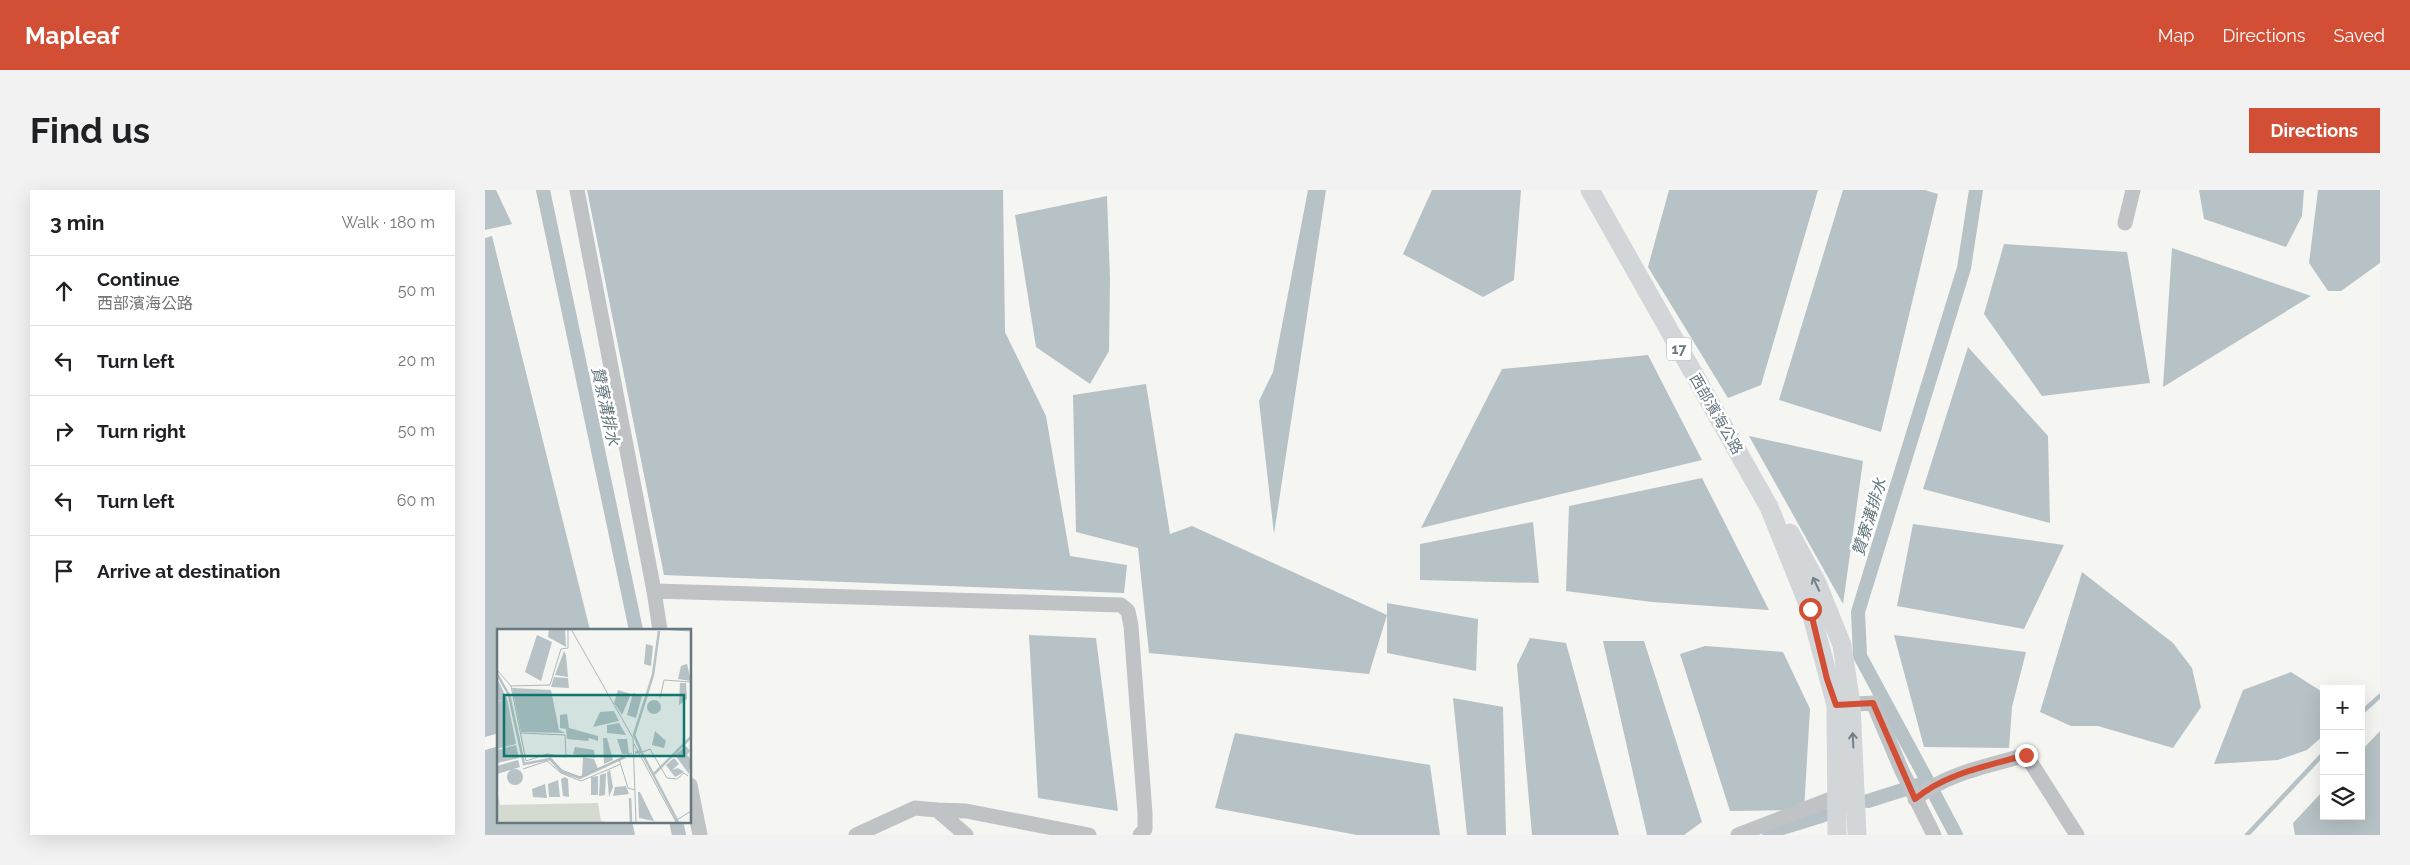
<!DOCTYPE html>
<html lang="en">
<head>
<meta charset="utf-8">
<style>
	body { margin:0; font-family:Raleway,"Noto Sans TC",sans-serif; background:#f2f2f2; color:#202124 }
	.controls { position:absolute; right:15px; bottom:15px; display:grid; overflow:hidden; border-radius:0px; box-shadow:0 5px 20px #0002 }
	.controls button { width:45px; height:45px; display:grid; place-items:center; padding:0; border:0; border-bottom:1px solid #e0e0e0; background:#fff; color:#202124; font:25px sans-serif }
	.stop { position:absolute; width:15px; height:15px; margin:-11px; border:4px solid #d24f35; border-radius:50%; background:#fff }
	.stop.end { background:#d24f35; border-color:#fff; box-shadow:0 1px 5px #0008 }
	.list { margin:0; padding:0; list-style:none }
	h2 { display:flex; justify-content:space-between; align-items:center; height:65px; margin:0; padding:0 20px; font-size:21px }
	h2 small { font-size:16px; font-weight:400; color:#757577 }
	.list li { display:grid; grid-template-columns:32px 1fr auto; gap:15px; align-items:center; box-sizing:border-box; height:70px; padding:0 20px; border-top:1px solid #e0e0e0 }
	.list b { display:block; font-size:19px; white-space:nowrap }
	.list p { margin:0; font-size:16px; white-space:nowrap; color:#757577 }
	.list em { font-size:16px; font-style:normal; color:#757577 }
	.icon { flex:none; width:28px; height:28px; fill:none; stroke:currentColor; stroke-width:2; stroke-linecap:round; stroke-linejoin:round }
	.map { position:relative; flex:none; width:1895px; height:645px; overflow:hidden; border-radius:0px }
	header { display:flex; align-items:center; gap:30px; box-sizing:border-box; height:70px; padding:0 25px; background:#d24f35; color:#fff }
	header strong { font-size:24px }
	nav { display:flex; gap:28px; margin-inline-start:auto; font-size:18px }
	.intro { display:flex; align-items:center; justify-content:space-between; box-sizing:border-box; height:120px; padding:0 30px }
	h1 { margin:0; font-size:35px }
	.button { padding:12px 22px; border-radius:0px; background:#d24f35; color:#fff; font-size:18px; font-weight:700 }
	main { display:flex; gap:30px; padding:0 30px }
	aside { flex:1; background:#fff; border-radius:0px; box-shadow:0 5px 20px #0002 }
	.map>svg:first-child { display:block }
	.water { fill:#b6c2c5 }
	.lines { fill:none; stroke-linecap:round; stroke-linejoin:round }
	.stream { stroke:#b6c2c5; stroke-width:4.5 }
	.canal { stroke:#b6c2c5; stroke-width:14 }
	.minor { stroke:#bfc3c6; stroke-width:15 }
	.major { stroke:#d2d6d9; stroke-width:19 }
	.oneway { stroke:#728089 }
	.route { stroke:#d24f35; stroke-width:6 }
	.labels { text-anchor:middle; stroke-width:5; stroke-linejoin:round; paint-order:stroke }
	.shield { fill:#fff; stroke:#95a0a6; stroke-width:1 }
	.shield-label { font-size:14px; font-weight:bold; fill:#677780 }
	.street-label { font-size:15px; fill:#677780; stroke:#fff }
	.water-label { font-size:16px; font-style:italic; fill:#63777d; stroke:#fff }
	.inset-river { fill:none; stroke:#b6c2c5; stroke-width:2.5 }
	.inset-road { fill:none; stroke:#afb8ba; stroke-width:1 }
	.view { fill:#0f766e; fill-opacity:0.15; stroke:#0f766e; stroke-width:2.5 }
	.inset-edge { fill:none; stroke:#677780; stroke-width:2.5 }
</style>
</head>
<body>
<header>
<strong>Mapleaf</strong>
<nav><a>Map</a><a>Directions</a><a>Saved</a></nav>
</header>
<div class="intro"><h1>Find us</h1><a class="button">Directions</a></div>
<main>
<aside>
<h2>3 min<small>Walk · 180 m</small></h2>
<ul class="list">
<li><svg class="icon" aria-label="ahead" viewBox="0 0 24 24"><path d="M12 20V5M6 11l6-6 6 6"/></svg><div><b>Continue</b><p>西部濱海公路</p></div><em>50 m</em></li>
<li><svg class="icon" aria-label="left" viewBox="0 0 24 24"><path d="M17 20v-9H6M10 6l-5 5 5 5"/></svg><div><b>Turn left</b></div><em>20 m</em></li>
<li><svg class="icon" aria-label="right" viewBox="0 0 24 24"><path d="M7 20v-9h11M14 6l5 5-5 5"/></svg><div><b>Turn right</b></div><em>50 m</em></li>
<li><svg class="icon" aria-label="left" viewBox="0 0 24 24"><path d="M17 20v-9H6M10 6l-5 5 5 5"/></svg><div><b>Turn left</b></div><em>60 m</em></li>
<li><svg class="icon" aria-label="arrive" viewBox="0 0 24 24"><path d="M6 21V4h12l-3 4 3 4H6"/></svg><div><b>Arrive at destination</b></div></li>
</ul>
</aside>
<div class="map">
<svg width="1895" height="645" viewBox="0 0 1895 645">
	<rect width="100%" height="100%" fill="#f5f5f2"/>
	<path class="water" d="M0 0H11L27 34 0 40Z
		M102 0H518L520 142 561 226 585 366 642 375 639 403 179 385Z
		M823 0H841L789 344 774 211 788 182Z
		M947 0H1036L1029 90 998 107 918 64Z
		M1184 0H1333L1276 195 1243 208 1163 77Z
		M1358 0H1440L1453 4 1396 242 1294 210Z
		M1714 0H1819L1817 26 1801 57 1719 29Z
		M1833 0H1895V73L1856 101H1843L1824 73Z
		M622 6 625 89 624 161 605 194 551 157 530 25Z
		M7 46 105 440H14V543L0 547V48Z
		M1519 54 1642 62 1665 193 1557 206 1499 124Z
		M1687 58 1826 106 1678 197Z
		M1483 157 1563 246 1565 333 1438 299Z
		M1163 165 1217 270 936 338 1017 179Z
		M661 194 685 344 707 336 902 425V413L993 429 991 481 902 463V425L884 484 664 463 653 358 591 342 588 205Z
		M1264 246 1378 271 1358 414Z
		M1217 288 1284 420 1167 412 1081 401 1084 316Z
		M1048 332 1054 393 935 390V354Z
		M1428 334 1579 355 1539 439 1412 416Z
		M1597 382 1688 453 1707 478 1716 517 1688 558 1613 536H1586L1555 522Z
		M544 445 611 448 633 621 553 608Z
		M1409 445 1541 462 1527 517 1524 558 1439 557Z
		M1045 448 1081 453 1134 645H1047L1032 475Z
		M1118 451H1159L1217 632 1199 645H1162Z
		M1220 456 1298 462 1325 519 1319 620 1245 621 1195 464Z
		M1806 482 1839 503V545L1822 560 1793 570 1729 574 1758 500Z
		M968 508 1018 517 1021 645H982Z
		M1895 541V645H1810L1808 633 1839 600V626H1876V561Z
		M750 543 945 575 955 645H872L730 618Z
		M14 556V631H147L150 645H0V560Z"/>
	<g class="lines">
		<path class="stream" d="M1876 523 1895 506
			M1762 645 1839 563"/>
		<path class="canal" d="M58 0 151 440
			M1443 592 1471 645
			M1383 611 1443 592 1375 466 1373 422 1479 78 1491 0
			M191 631 194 645
			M1284 645 1288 641 1339 625"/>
		<path class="minor" d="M92 0 169 401 175 440
			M1640 33 1648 0
			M169 401 636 415 643 421 646 436 660 623V639L655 645
			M1355 515 1388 513 1417 581 1449 645
			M205 595 215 645
			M1430 609C1461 583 1503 576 1541 565L1592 645
			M452 620 481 621 604 645
			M371 645 430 618 452 620 481 645
			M1253 645 1351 607"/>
		<path class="major" d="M1105 0 1284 317 1325 419 1351 515 1352 645
			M1305 343 1332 393 1357 455 1366 514 1372 645"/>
	</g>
	<defs><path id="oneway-shaft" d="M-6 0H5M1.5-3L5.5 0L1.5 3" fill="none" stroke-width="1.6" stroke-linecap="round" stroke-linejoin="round" transform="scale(1.25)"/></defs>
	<g class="oneway">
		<use href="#oneway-shaft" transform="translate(1331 394) rotate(-115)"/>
		<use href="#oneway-shaft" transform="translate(1368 550) rotate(-93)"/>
	</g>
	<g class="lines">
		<path class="route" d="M1325 419 1342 489 1351 515 1388 513 1430 609C1461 583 1503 576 1541 565"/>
	</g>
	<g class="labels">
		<rect class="shield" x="1181.5" y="147.5" width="25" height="23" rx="4"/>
		<g class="shield-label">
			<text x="1194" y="164">17</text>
		</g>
		<g class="street-label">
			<text transform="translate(1231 224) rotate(60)" y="5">西部濱海公路</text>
		</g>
		<g class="water-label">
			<text transform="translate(121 216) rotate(78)" y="6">贊寮溝排水</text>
			<text transform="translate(1384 327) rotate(-73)" y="6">贊寮溝排水</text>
		</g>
	</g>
	<g transform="translate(12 439)">
		<rect width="194" height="194" fill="#f5f5f2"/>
		<path d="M0 161 3 176 101 174 104 192 109 193H0Z" fill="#d5dad1"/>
		<path d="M52 0H68L69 18 51 8ZM40 6 55 13 44 52 28 43ZM149 15 156 17 154 37 147 35ZM67 22 69 26 71 48 58 46ZM190 35 194 52 181 50 184 37ZM57 48 71 49 72 59 54 58ZM0 49 10 70 19 115 0 120V73L5 71 0 72ZM183 54H189L190 70 182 76ZM15 59 54 61 62 101 68 104 24 103ZM121 61 134 65 125 86 117 74ZM136 64 145 67 139 89 130 86ZM150 78a7 7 0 1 1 14 0a7 7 0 1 1-14 0ZM117 82 122 92 96 98 103 83ZM70 85 72 99 101 107V112L92 109 91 112 70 110 69 100 63 99V86ZM122 94 129 106 110 104V96ZM158 102 169 112 167 119 155 116ZM106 109H110L116 131 107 135ZM120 110H130L132 125H125ZM19 116 22 129 0 134V121ZM189 117 193 122 190 126 194 130 192 145 178 126ZM78 118 97 121 98 129 76 125ZM86 128 97 130 101 140 85 147ZM177 129 182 135 175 141 181 139 187 143 178 148 169 136ZM21 131 23 138 0 145V137ZM10 148a8 8 0 1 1 16 0a8 8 0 1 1-16 0ZM113 141 116 158 112 168 110 143ZM109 144 108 166 102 167 103 146ZM101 147V166H94V148ZM68 148 71 150 72 168 66 167 64 150ZM61 151 63 168H52L51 155ZM48 155 50 169 36 168 35 160ZM129 157 132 165 116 167 118 158ZM141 163H143L157 192 142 189Z" fill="#b6c2c5"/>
		<path class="inset-river" d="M0 45 12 66 27 135 53 130 65 143 83 149 128 128M138 124 144 122 137 106 156 46 162 2M145 124 181 193M156 146 194 108M133 169 134 193"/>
		<path class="inset-road" d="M74 0 136 109 139 193M163 0 194 2M0 41 14 57 29 132 50 125 65 141 83 148 135 124M14 57 53 56 64 20 71 19V0M163 69 167 51 194 53M23 104 68 106 69 128 50 125M137 115 179 193M143 124 153 120 170 149 180 150 187 144 191 147M122 130 131 159 138 161M26 140 50 132 64 144 84 152 124 135M178 192 194 182"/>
		<path class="view" d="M7 66H187V127H7Z"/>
		<rect width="194" height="194" class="inset-edge"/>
	</g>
</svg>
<div class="controls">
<button>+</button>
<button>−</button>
<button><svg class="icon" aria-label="layers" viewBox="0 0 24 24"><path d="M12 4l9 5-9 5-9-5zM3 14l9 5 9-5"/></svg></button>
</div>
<div class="stop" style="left:1325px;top:419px"></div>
<div class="stop end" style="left:1541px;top:565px"></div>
</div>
</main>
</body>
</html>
